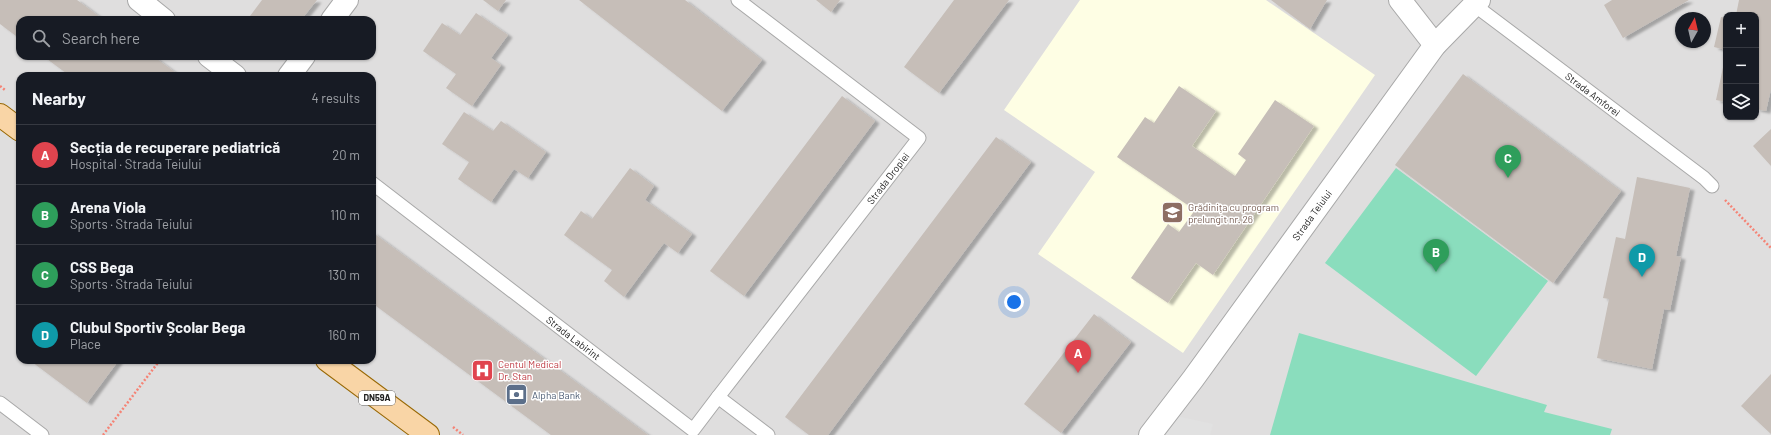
<!DOCTYPE html>
<html lang="en">
<head>
<meta charset="utf-8">
<style>
	body { margin:0; font-family:Barlow,sans-serif; background:#20242c; color:#f1f3f6 }
	.controls { position:absolute; right:12px; top:12px; display:grid; overflow:hidden; border-radius:8px; box-shadow:0 1px 3px #0004 }
	.controls button { width:36px; height:36px; display:grid; place-items:center; padding:0; border:0; border-bottom:1px solid #363941; background:#171b24; color:#f1f3f6; font:20px sans-serif }
	.compass { position:absolute; left:1675px; top:12px; width:36px; height:36px; border-radius:50%; background:#171b24; box-shadow:0 1px 3px #0004; rotate:8deg }
	.you { position:absolute; left:1014px; top:302px; width:14px; height:14px; margin:-10px; border:3px solid #fff; border-radius:50%; background:#1a73e8; box-shadow:0 0 0 6px #1a73e833 }
	.badge { display:grid; place-items:center; width:26px; height:26px; border-radius:50%; background:#ea580c; color:#fff; font-size:13px; font-weight:700 }
	.pin { position:absolute; translate:-50% -33px; filter:drop-shadow(0 1px 2px #0008) }
	.pin::after { content:''; position:absolute; top:21px; width:14px; height:12px; background:inherit; clip-path:polygon(0 0,100% 0,50% 100%) }
	.list { margin:0; padding:0; list-style:none }
	h2 { display:flex; justify-content:space-between; align-items:center; height:52px; margin:0; padding:0 16px; font-size:17px }
	h2 small { font-size:13px; font-weight:400; color:#9ea1a6 }
	.list li { display:grid; grid-template-columns:26px 1fr auto; gap:12px; align-items:center; box-sizing:border-box; height:60px; padding:0 16px; border-top:1px solid #363941 }
	.list b { display:block; font-size:15px; white-space:nowrap }
	.list p { margin:0; font-size:13px; white-space:nowrap; color:#9ea1a6 }
	.list em { font-size:13px; font-style:normal; color:#9ea1a6 }
	.icon { flex:none; width:22px; height:22px; fill:none; stroke:currentColor; stroke-width:2; stroke-linecap:round; stroke-linejoin:round }
	.map { position:relative; flex:none; width:1771px; height:435px; overflow:hidden }
	.search { position:absolute; background:#171b24; box-shadow:0 1px 3px #0004; left:16px; top:16px; width:360px; height:44px; display:flex; align-items:center; gap:10px; box-sizing:border-box; padding:0 14px; border-radius:12px; color:#9ea1a6; font-size:15px }
	.panel { position:absolute; background:#171b24; box-shadow:0 1px 3px #0004; left:16px; top:72px; width:360px; height:292px; border-radius:12px }
	.map>svg:first-child { display:block }
	.residential { fill:#dfdede; fill-rule:evenodd }
	.education { fill:#fefee4 }
	.pitch { fill:#8addbd }
	.parking { fill:#e1e1e1 }
	.building { fill:#c6beb8; filter:url(#shadow) }
	.lines { fill:none; stroke-linecap:round; stroke-linejoin:round }
	.lane-casing { stroke:#a8a8a8; stroke-width:15 }
	.street-casing { stroke:#a8a8a8; stroke-width:24 }
	.primary-casing { stroke:#996906; stroke-width:24 }
	.path { stroke:#f58375; stroke-width:2.5; stroke-dasharray:2 2; stroke-linecap:butt }
	.lane { stroke:#fff; stroke-width:13 }
	.street { stroke:#fff; stroke-width:22 }
	.primary { stroke:#f9d5a6; stroke-width:22 }
	.labels { text-anchor:middle; stroke-width:3; stroke-linejoin:round; paint-order:stroke }
	.shield { fill:#fff; stroke:#646464; stroke-width:1 }
	.shield-label { font-size:9px; font-weight:bold; fill:#212121 }
	.street-label { font-size:10px; fill:#212121; stroke:#fff }
	.education-label { font-size:10px; fill:#785e54; stroke:#fff; text-anchor:start }
	.health-label { font-size:10px; fill:#be3a42; stroke:#fff; text-anchor:start }
	.service-label { font-size:10px; fill:#4e5e75; stroke:#fff; text-anchor:start }
</style>
</head>
<body>
<div class="map">
<svg width="1771" height="435" viewBox="0 0 1771 435">
	<defs>
		<filter id="shadow"><feDropShadow dx="4.5" dy="2.5" stdDeviation="1" flood-color="#0004"/></filter>
	</defs>
	<rect width="100%" height="100%" fill="#f1eee8"/>
	<path class="residential" d="M0 0H1771V435H0ZM1726 15H1756V117H1726ZM1681 18H1705V42H1681ZM20 20H372V56H20ZM20 76H372V360H20Z"/>
	<path class="education" d="M1080 0H1266L1375 75 1183 353 1038 254 1095 172 1004 110Z"/>
	<path class="pitch" d="M1396 168 1548 281 1476 376 1325 263Z
		M1299 333 1547 405 1544 412 1612 429 1610 435H1270Z"/>
	<path class="parking" d="M1176 416 1213 424 1210 435H1164Z"/>
	<path class="building" d="M0 0H77L104 20H20V39L0 24Z
		M262 0H317L301 20H247Z
		M483 0H506L498 11Z
		M579 0H685L762 60 722 111Z
		M816 0H840L831 12Z
		M954 0H1009L939 93 904 67Z
		M1271 0H1327L1310 29Z
		M1612 0H1689L1623 38 1604 5Z
		M1739 0H1771V89L1766 111 1756 109V15H1736Z
		M476 13 508 35 491 58 501 65 472 106 446 88 456 74 423 51 442 23 460 35Z
		M1721 17 1726 18V50L1714 47Z
		M43 56H153L180 76H70Z
		M1725 58H1726V102L1716 100Z
		M1463 74 1621 191 1553 283 1395 165Z
		M1179 86 1216 111 1192 146 1235 176 1246 160 1238 154 1275 100 1314 126 1213 275 1196 263 1168 303 1131 278 1168 224 1179 232 1195 210 1117 157 1145 117 1154 123Z
		M842 96 875 121 744 296 710 271Z
		M464 112 493 131 501 121 546 152 528 178 514 169 491 202 458 179 469 162 442 144Z
		M1771 129V166L1753 146Z
		M996 137 1031 162 828 435H809L785 417Z
		M630 168 654 186 645 200 692 234 678 253 664 243 624 297 604 281 612 270 564 235 581 211 592 219Z
		M1637 177 1690 188 1676 256 1681 257 1670 310 1664 309 1652 369 1597 358 1609 299 1603 298 1616 237 1625 239Z
		M372 232 648 435H551L372 303Z
		M1094 314 1131 342 1061 433 1024 404Z
		M33 360H119L87 403 32 362Z
		M1771 374V434L1741 406Z"/>
	<g class="lines">
		<defs>
			<g id="lane">
				<path id="s1" d="M1473 4 1704 178 1712 186"/>
				<path id="s2" d="M372 183 693 430 718 397 768 435"/>
				<path id="s3" d="M718 397 919 138 738 0"/>
				<path d="M0 403 42 435"/>
			</g>
			<g id="street">
				<path d="M139 0 164 20"/>
				<path d="M1400 0 1435 45"/>
				<path d="M332 20 347 0"/>
				<path d="M209 56 235 76"/>
				<path d="M289 76 304 56"/>
				<path id="s4" d="M1150 435 1193 379 1435 45 1479 0"/>
			</g>
			<path id="primary" d="M0 115 20 130
				M327 360 428 435"/>
		</defs>
		<use href="#lane" class="lane-casing"/>
		<use href="#street" class="street-casing"/>
		<use href="#primary" class="primary-casing"/>
		<path class="path" d="M0 86 5 90
			M1725 200 1771 248
			M453 427 463 435
			M103 435 160 360"/>
		<use href="#lane" class="lane"/>
		<use href="#street" class="street"/>
		<use href="#primary" class="primary"/>
	</g>
	<defs>
		<symbol id="school-square" viewBox="-11 -11 22 22"><rect x="-9" y="-9" width="18" height="18" rx="4" fill="#8d6e63" stroke="#fff"/><path d="M0-5L7-2L0 1L-7-2ZM-4 1L0 2.5L4 1V4Q0 6-4 4Z" fill="#fff"/></symbol>
		<symbol id="hospital-square" viewBox="-11 -11 22 22"><rect x="-9" y="-9" width="18" height="18" rx="4" fill="#e0444e" stroke="#fff"/><path d="M-5-5h3v3.5h4V-5h3V5h-3V1.5h-4V5h-3Z" fill="#fff"/></symbol>
		<symbol id="bank-square" viewBox="-11 -11 22 22"><rect x="-9" y="-9" width="18" height="18" rx="4" fill="#5c6f8a" stroke="#fff"/><path d="M-6-4H6V4H-6ZM0-2.3a2.3 2.3 0 1 0 0 4.6a2.3 2.3 0 1 0 0-4.6Z" fill="#fff"/></symbol>
	</defs>
	<g fill-rule="evenodd">
		<use href="#school-square" x="1160" y="200" width="25" height="25"/>
		<use href="#hospital-square" x="470" y="358" width="25" height="25"/>
		<use href="#bank-square" x="504" y="382" width="25" height="25"/>
	</g>
	<g class="labels">
		<rect class="shield" x="359" y="391" width="36" height="14" rx="3"/>
		<g class="shield-label">
			<text x="377" y="401">DN59A</text>
		</g>
		<g class="street-label">
			<text dy="4" stroke="none"><textPath href="#s1" startOffset="150">Strada Amforei</textPath></text>
			<text dy="4" stroke="none"><textPath href="#s3" startOffset="277">Strada Dropiei</textPath></text>
			<text dy="4" stroke="none"><textPath href="#s4" startOffset="273">Strada Teiului</textPath></text>
			<text dy="4" stroke="none"><textPath href="#s2" startOffset="254">Strada Labirint</textPath></text>
		</g>
		<g class="education-label">
			<text x="1188" y="211">Grădinița cu program<tspan x="1188" dy="12">prelungit nr. 26</tspan></text>
		</g>
		<g class="health-label">
			<text x="498" y="368">Centul Medical<tspan x="498" dy="12">Dr. Stan</tspan></text>
		</g>
		<g class="service-label">
			<text x="532" y="399">Alpha Bank</text>
		</g>
	</g>
</svg>
<div class="controls">
<button>+</button>
<button>−</button>
<button><svg class="icon" aria-label="layers" viewBox="0 0 24 24"><path d="M12 4l9 5-9 5-9-5zM3 14l9 5 9-5"/></svg></button>
</div>
<svg class="compass" viewBox="-18 -18 36 36"><path d="M0-13l5 13h-10z" fill="#e53935"/><path d="M0 13l5-13h-10z" fill="#9ea1a6"/></svg>
<div class="you"></div>
<div class="pin badge" style="left:1078px;top:373px;background:#e0444e">A</div>
<div class="pin badge" style="left:1436px;top:272px;background:#2e9e5b">B</div>
<div class="pin badge" style="left:1508px;top:178px;background:#2e9e5b">C</div>
<div class="pin badge" style="left:1642px;top:277px;background:#0f9aa8">D</div>
<div class="search"><svg class="icon" aria-label="search" viewBox="0 0 24 24"><circle cx="10" cy="10" r="6"/><path d="M15 15l6 6"/></svg>Search here</div>
<section class="panel">
<h2>Nearby<small>4 results</small></h2>
<ul class="list">
<li><span class="badge" style="background:#e0444e">A</span><div><b>Secția de recuperare pediatrică</b><p>Hospital · Strada Teiului</p></div><em>20 m</em></li>
<li><span class="badge" style="background:#2e9e5b">B</span><div><b>Arena Viola</b><p>Sports · Strada Teiului</p></div><em>110 m</em></li>
<li><span class="badge" style="background:#2e9e5b">C</span><div><b>CSS Bega</b><p>Sports · Strada Teiului</p></div><em>130 m</em></li>
<li><span class="badge" style="background:#0f9aa8">D</span><div><b>Clubul Sportiv Școlar Bega</b><p>Place</p></div><em>160 m</em></li>
</ul>
</section>
</div>
</body>
</html>
